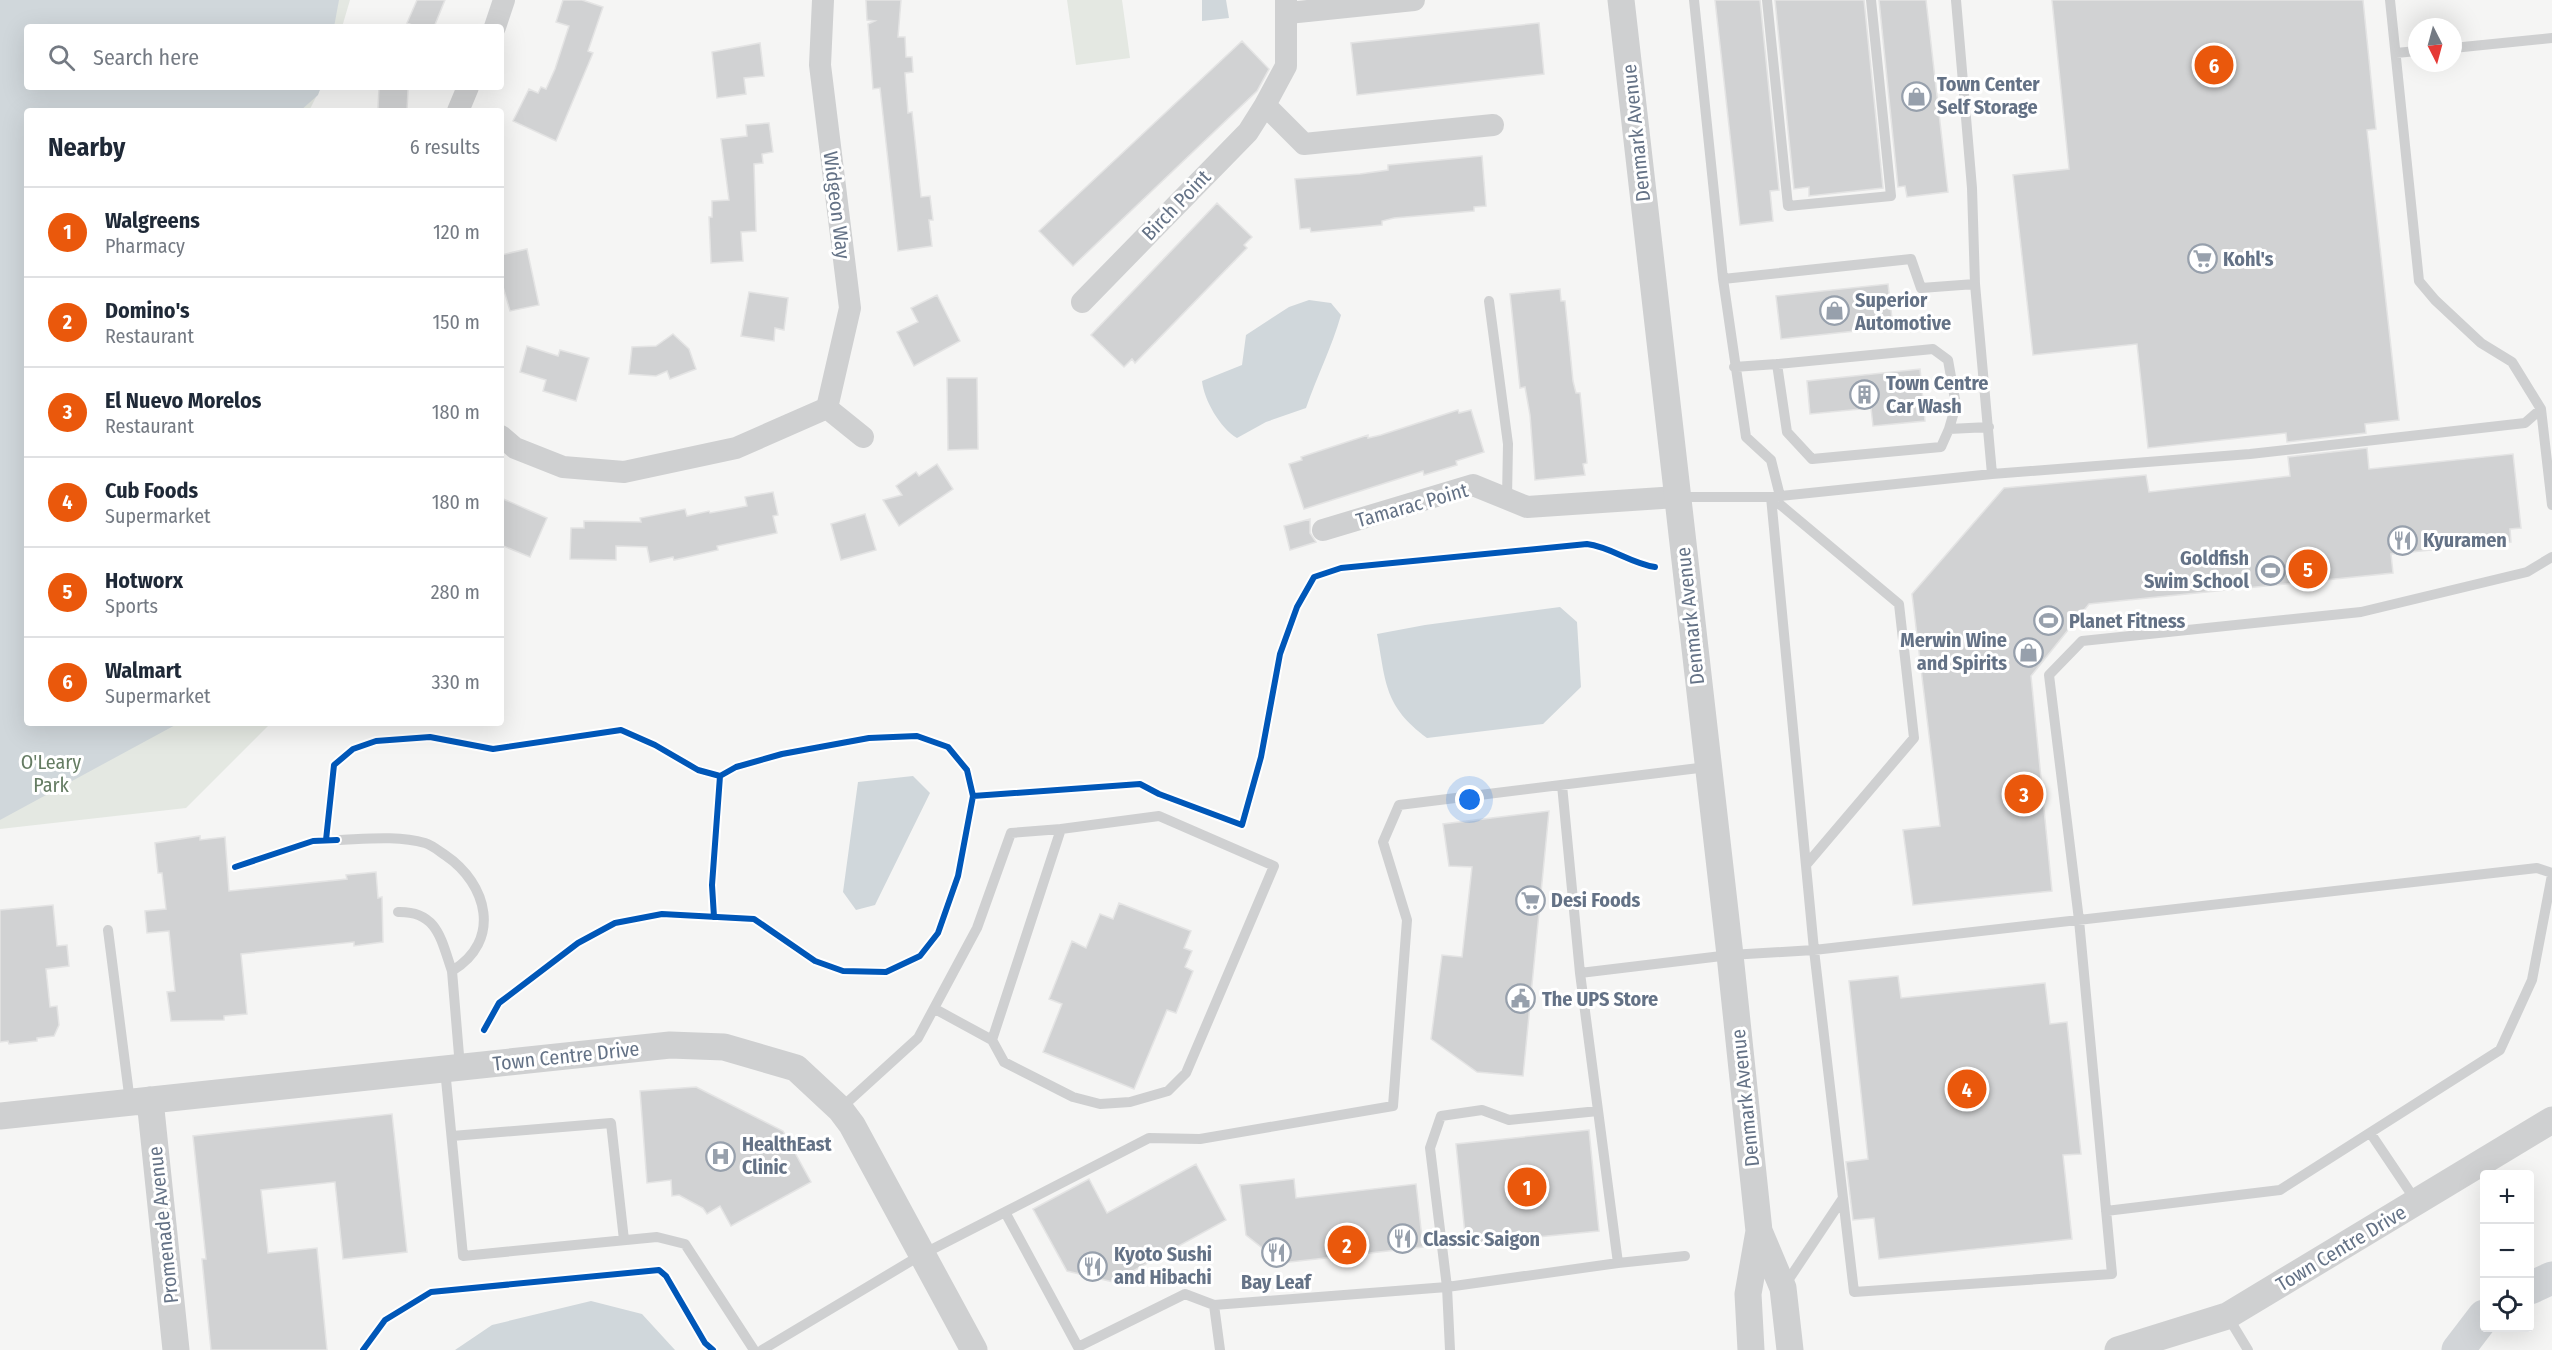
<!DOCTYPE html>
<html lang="en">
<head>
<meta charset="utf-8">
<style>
	body { margin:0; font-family:"Fira Sans Condensed",sans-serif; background:#f2f2f3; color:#1f2937 }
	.controls { position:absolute; right:18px; bottom:18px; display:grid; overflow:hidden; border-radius:6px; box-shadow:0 6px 24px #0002 }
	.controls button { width:54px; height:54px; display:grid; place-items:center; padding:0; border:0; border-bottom:2px solid #e0e1e3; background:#fff; color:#1f2937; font:30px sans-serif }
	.compass { position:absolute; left:2408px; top:18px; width:54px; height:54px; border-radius:50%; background:#fff; box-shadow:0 6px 24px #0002; rotate:174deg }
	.you { position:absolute; left:1470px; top:800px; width:21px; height:21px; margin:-15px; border:4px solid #fff; border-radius:50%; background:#1a73e8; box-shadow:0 0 0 9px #1a73e833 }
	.badge { display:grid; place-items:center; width:39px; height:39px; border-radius:50%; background:#ea580c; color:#fff; font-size:20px; font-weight:700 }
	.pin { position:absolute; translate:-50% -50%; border:3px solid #fff; box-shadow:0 2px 6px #0006 }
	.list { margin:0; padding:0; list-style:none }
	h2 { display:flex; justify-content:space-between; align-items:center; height:78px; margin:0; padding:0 24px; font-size:26px }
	h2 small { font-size:20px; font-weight:400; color:#747a83 }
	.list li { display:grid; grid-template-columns:39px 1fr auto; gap:18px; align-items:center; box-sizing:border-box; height:90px; padding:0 24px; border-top:2px solid #e0e1e3 }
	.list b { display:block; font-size:22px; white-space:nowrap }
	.list p { margin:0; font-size:20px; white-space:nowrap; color:#747a83 }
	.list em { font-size:20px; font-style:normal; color:#747a83 }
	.icon { flex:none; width:33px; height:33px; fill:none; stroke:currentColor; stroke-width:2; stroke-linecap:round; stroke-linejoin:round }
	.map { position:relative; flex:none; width:2552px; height:1350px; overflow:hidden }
	.search { position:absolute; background:#fff; box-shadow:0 6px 24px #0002; left:24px; top:24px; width:480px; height:66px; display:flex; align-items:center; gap:15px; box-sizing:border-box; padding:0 21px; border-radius:6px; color:#747a83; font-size:22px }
	.panel { position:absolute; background:#fff; box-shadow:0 6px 24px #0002; left:24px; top:108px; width:480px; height:618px; border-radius:6px }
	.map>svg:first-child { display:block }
	.green { fill:#e4e8e2 }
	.water { fill:#d0d7db }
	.building { fill:#d1d2d3; stroke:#e4e4e4; stroke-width:1.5 }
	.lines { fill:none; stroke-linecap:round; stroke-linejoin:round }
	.service { stroke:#cfd0d1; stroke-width:10 }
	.minor { stroke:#cfd0d1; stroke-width:22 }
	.tertiary { stroke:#cfd0d1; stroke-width:27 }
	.motorway { stroke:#d2d5d8; stroke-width:33 }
	.cycleway-casing { stroke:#fff; stroke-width:10 }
	.cycleway { stroke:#0057b8; stroke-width:6 }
	.labels { text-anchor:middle; stroke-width:6; stroke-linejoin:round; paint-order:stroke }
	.poi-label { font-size:20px; font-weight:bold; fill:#647286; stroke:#fff; text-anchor:start }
	.street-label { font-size:20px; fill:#647286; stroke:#fff }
	.park-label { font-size:20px; fill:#657c63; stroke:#fff }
</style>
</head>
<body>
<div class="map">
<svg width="2552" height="1350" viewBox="0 0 2552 1350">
	<rect width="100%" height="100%" fill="#f5f5f4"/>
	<path class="green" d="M0 0H350L342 27H27V87H321L309 111H27V723H271L186 808 0 829Z
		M1067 0H1122L1130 58 1076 65Z"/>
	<path class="water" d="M0 0H339L334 27H27V87H321L318 95 300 111H27V723H179L0 820Z
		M1202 0H1226L1229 18 1202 21Z
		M1309 300 1331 303 1341 315C1332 347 1317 376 1306 408L1266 422 1237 438C1220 428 1204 400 1202 381L1242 365 1246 335 1289 307Z
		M1560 607 1577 622 1581 687 1543 724 1427 738C1384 706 1386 683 1377 634L1425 625Z
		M913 776 930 793 875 905 856 910 843 892 858 782Z
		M591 1301 642 1314 675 1350H455L492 1325Z"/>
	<path class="building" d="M417 0H445L434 27H417L407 23Z
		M563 0H582L603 7 588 51 593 53 556 141 513 121 529 89 538 93 541 87 546 89 555 69 569 26 556 22Z
		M866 0H901L898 37H905L906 57H912L913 72 905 73 908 113 912 112 921 197 930 196 933 220H929L932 246 898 251 880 88 873 89 868 24 875 21 867 20Z
		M1715 0H1760L1779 190 1770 191 1773 221 1740 225Z
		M1775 0H1864L1883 188 1809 196V187L1794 189Z
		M1879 0H1926L1948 192 1907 197 1905 186 1898 187Z
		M2052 0H2363L2376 129 2367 130 2399 420 2365 424 2366 433 2287 442 2286 433 2148 448 2137 344 2033 355 2013 175 2069 169Z
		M1539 23 1544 74 1357 95 1351 43Z
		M1242 41 1269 69 1257 91 1073 266 1039 231Z
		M760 43 764 76 744 78 746 94 717 98 712 52Z
		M379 87H404L408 90 407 111 378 109Z
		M769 123 773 152 762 154 763 163 754 164 756 231 741 232 743 261 711 263 709 217H712V201L729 200 721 139 747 136 746 125Z
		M1482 156 1486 206 1474 207V211L1394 218 1382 221V225L1311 232 1310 228 1300 229 1295 179 1360 174 1388 170V165Z
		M1217 203 1252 237 1244 245 1247 248 1135 363 1132 359 1124 367 1091 335Z
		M527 249 539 305 510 311 501 280V255Z
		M1888 284 1893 327 1781 339 1776 296Z
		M1560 289 1561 301H1565L1573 381 1576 393H1580L1587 463 1583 464 1585 475 1535 480 1530 415 1525 387 1520 388 1510 294Z
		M749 292 788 298 784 330 775 328 774 341 741 336Z
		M937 295 960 341 914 366 897 332 918 322 911 308Z
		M673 334 689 349 696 369 670 379 667 371 656 376 629 374 632 347 656 346Z
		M527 346 558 356 560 350 589 358 576 401 543 391 546 380 520 372Z
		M1920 369 1925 421 1873 426 1871 408 1810 414 1807 381Z
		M947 378H977L978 449 948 450Z
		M1458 410 1459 413 1471 410 1484 452 1456 461 1457 465 1424 475 1423 471 1304 509 1289 464 1302 460 1301 457 1368 435V438L1381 435Z
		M2367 448 2369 469 2513 454 2521 528 2510 529 2511 542 2391 554 2393 573 2089 604 2031 676 2052 891 1913 905 1903 830 1940 826 1912 594 2004 488 2146 475 2149 492 2290 476 2288 457Z
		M937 464 953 489 899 526 883 500 902 495 896 486 916 472 919 476Z
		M773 492 778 515 773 516 777 533 717 546 718 550 674 560 673 557 650 562 647 547 616 546V560L570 559 571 528H584V521L641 522 640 518 685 509 687 516 709 511 710 513 747 506 745 497Z
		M501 498 547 518 530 557 501 545Z
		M865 514 876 550 841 560 831 524Z
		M1310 519V533L1316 542 1290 550 1284 526Z
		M1549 811 1523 1076 1477 1072 1431 1039 1442 955 1462 957 1472 867 1449 866 1443 824Z
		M200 836V840L225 837 229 891 347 879 346 875 376 872 378 898 382 897 383 942 354 946V942L241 954 247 1014 224 1016V1020L171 1021 167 992 175 991 169 931 147 933 145 911 166 909 162 873H158L155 843Z
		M1119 903 1191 931 1184 948 1192 951 1185 967 1193 971 1176 1013 1167 1010 1134 1089 1043 1052 1062 1004 1049 999 1072 941 1086 948 1100 914 1113 919Z
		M53 905 57 946 67 945 69 966 46 969 50 1007 57 1006 59 1025 54 1036 37 1038V1041L9 1044 8 1041 0 1042V910Z
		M1898 976 1901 998 2045 983 2050 1024 2067 1022 2081 1154 2063 1155 2072 1239 1879 1259 1874 1218 1853 1220 1846 1162 1868 1159 1849 981Z
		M696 1087 783 1131 811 1182 731 1226 720 1206 707 1214 703 1208 679 1195 672 1196 671 1180 647 1183 640 1091Z
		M392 1114 407 1252 343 1259 335 1182 261 1190 268 1253 317 1248 327 1350H211L202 1259H206L193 1136Z
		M1589 1130 1599 1231 1466 1244 1456 1144Z
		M1196 1164 1226 1220 1113 1282 1067 1271 1033 1209 1089 1179 1107 1213Z
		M1294 1179 1296 1198 1416 1184 1423 1247 1281 1263 1246 1235 1240 1185Z"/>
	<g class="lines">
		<path class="service" d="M1694 0 1723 279
			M1767 0 1788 206 1891 196 1871 0
			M1956 0 1972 188 1975 284 1992 474
			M2390 0 2419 281 2435 300 2481 343 2512 362 2541 409 2552 505
			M2453 48 2552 38
			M2396 53 2417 51
			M1489 301 1508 444 1507 498
			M1777 364 1933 349 1948 360 1956 405 1949 429
			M1734 367 1777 364 1787 432 1812 459 1941 447 1949 429 1989 427
			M1780 496 1771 460 1746 437 1723 279 1911 259 1921 288 1975 284
			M1677 497H1771L1992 474 2250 454 2525 423 2541 409
			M1771 497 1814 950 1854 1292 2112 1274 2079 920 2049 675 2082 641 2361 612 2527 572 2552 557
			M1771 497 1899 604 1914 738 1806 865
			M1562 785 1580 973
			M337 840C365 839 398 835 425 843 432 845 439 851 445 855 488 884 502 941 452 971L460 1067
			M398 912C438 911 441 940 452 971
			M108 930 130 1102
			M992 1040 1004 1062 1073 1097 1100 1104 1130 1102 1168 1091 1186 1073 1274 866 1159 816 1061 829
			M445 1069 463 1256 657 1237 685 1244 754 1350
			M841 1108 918 1038 977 928 1011 833 1061 829 992 1040 935 1009
			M2371 1134 2416 1201
			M452 1136 611 1123 624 1240
			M2106 1211 2280 1190 2500 1050 2532 980 2552 875
			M1005 1212 1149 1138 1200 1139 1393 1106 1407 920 1383 842 1399 805 1707 767
			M1618 1263 1685 1256
			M1785 1285 1843 1198
			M2228 1317 2248 1350
			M762 1350 921 1255 1005 1212 1078 1347 1185 1294 1214 1305
			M1220 1350 1214 1305 1447 1287 1430 1148 1441 1116 1482 1110 1509 1120 1598 1111
			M1450 1350 1447 1287 1618 1263 1580 973 1730 955 1814 950 2537 868 2552 873"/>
		<path class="minor" d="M823 0 820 65 850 308 827 408
			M1286 0V66L1265 105 1304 144 1493 125
			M1288 13 1414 0
			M495 27 504 0
			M458 111 468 87
			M1082 302 1248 132 1265 105
			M827 408 863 437
			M501 436 515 448 563 467 624 472 736 448 827 408
			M1323 530 1473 485 1527 507 1677 497"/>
		<path class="tertiary" d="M1621 0 1730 955 1759 1231 1748 1294 1751 1350
			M150 1100 176 1350
			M0 1116 670 1045 724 1047 796 1068 840 1109 852 1125 974 1350
			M1759 1231 1783 1288 1790 1350
			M2118 1350 2227 1316 2552 1120"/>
		<path class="motorway" d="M2530 1288 2552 1278
			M2458 1350 2484 1316"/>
		<defs>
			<path id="cycleway" d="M973 796 1140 784 1159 794 1242 825 1261 757 1280 654 1297 607 1314 577 1341 568 1587 544C1611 547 1630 563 1655 567
				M326 840 334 765 353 749 376 741 430 737 493 749 621 730 655 745 698 770 720 776 736 767 782 754 869 738 917 736 948 747 967 770 973 796 958 876 938 933 920 956 886 972 843 971 815 961 754 919 662 914 615 923 578 943 499 1003 484 1030
				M235 867 313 841 337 840
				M714 917 712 885 720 776
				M363 1350 385 1320 431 1292 659 1270 666 1276 705 1343 713 1350"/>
		</defs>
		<use href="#cycleway" class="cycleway-casing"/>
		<use href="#cycleway" class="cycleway"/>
	</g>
	<defs>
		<symbol id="shop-ring" viewBox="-11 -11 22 22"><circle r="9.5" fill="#fff" stroke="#97a0ac" stroke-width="1.5"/><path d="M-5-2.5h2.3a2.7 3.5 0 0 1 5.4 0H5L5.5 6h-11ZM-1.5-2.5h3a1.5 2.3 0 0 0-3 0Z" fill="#97a0ac"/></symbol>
		<symbol id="supermarket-ring" viewBox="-11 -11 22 22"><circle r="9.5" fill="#fff" stroke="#97a0ac" stroke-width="1.5"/><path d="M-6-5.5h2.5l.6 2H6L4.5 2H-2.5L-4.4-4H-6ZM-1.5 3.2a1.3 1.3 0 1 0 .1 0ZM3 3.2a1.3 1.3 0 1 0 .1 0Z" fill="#97a0ac"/></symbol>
		<symbol id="building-ring" viewBox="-11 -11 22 22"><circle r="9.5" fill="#fff" stroke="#97a0ac" stroke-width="1.5"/><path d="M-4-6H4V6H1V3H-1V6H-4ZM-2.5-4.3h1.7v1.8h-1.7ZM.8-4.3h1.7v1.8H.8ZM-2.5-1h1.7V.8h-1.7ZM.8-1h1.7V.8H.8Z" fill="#97a0ac"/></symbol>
		<symbol id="restaurant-ring" viewBox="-11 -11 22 22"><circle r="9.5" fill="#fff" stroke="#97a0ac" stroke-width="1.5"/><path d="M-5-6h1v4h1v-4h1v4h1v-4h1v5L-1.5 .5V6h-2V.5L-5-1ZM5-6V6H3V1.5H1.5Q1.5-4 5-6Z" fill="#97a0ac"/></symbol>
		<symbol id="stadium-ring" viewBox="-11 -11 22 22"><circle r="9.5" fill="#fff" stroke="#97a0ac" stroke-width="1.5"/><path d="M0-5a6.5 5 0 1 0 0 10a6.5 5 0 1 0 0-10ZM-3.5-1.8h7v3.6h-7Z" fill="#97a0ac"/></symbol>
		<symbol id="civic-ring" viewBox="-11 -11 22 22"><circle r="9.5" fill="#fff" stroke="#97a0ac" stroke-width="1.5"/><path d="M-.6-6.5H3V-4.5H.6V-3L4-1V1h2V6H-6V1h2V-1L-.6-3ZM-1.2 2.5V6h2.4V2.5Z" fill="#97a0ac"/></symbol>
		<symbol id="hospital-ring" viewBox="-11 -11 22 22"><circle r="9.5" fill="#fff" stroke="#97a0ac" stroke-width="1.5"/><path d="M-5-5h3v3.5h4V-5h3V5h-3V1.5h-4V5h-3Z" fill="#97a0ac"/></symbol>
	</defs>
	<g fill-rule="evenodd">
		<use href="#shop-ring" x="1900" y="80" width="33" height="33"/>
		<use href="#supermarket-ring" x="2186" y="242" width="33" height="33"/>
		<use href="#shop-ring" x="1818" y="294" width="33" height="33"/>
		<use href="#building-ring" x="1848" y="378" width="33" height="33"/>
		<use href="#restaurant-ring" x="2386" y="524" width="33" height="33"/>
		<use href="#stadium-ring" x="2254" y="554" width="33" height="33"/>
		<use href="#stadium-ring" x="2032" y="604" width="33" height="33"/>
		<use href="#shop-ring" x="2012" y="636" width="33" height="33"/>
		<use href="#supermarket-ring" x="1514" y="884" width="33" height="33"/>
		<use href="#civic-ring" x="1504" y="982" width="33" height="33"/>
		<use href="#hospital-ring" x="704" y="1140" width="33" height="33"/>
		<use href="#restaurant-ring" x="1386" y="1222" width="33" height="33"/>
		<use href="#restaurant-ring" x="1260" y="1236" width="33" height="33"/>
		<use href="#restaurant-ring" x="1076" y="1250" width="33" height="33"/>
	</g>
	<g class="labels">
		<g class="poi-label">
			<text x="1937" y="91">Town Center<tspan x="1937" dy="23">Self Storage</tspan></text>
			<text x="2223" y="266">Kohl's</text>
			<text x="1855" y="307">Superior<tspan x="1855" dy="23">Automotive</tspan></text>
			<text x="1886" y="390">Town Centre<tspan x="1886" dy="23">Car Wash</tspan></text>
			<text x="2423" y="547">Kyuramen</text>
			<text x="2249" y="565" text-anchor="end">Goldfish<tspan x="2249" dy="23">Swim School</tspan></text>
			<text x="2069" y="628">Planet Fitness</text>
			<text x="2007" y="647" text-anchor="end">Merwin Wine<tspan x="2007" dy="23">and Spirits</tspan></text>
			<text x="1551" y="907">Desi Foods</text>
			<text x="1542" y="1006">The UPS Store</text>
			<text x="742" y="1151">HealthEast<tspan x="742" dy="23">Clinic</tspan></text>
			<text x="1423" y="1246">Classic Saigon</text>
			<text x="1114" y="1261">Kyoto Sushi<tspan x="1114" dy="23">and Hibachi</tspan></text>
			<text x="1276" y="1289" text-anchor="middle">Bay Leaf</text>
		</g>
		<g class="street-label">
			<text transform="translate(1636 133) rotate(-96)" y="7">Denmark Avenue</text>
			<text transform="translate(837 205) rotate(83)" y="7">Widgeon Way</text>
			<text transform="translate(1176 205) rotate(-46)" y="7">Birch Point</text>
			<text transform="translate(1412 505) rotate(-16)" y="7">Tamarac Point</text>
			<text transform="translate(1690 616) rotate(-96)" y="7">Denmark Avenue</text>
			<text transform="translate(566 1056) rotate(-6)" y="7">Town Centre Drive</text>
			<text transform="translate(1745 1098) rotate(-96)" y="7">Denmark Avenue</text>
			<text transform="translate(163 1225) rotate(-96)" y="7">Promenade Avenue</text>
			<text transform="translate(2341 1248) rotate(-31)" y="7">Town Centre Drive</text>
		</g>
		<g class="park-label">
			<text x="51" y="769">O'Leary<tspan x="51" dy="23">Park</tspan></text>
		</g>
	</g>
</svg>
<div class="controls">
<button>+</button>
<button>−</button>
<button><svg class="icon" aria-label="locate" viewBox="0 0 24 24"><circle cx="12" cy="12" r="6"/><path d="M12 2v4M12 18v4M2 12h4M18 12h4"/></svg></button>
</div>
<svg class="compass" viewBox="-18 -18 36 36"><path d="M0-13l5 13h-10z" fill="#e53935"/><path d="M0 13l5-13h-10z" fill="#747a83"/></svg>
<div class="you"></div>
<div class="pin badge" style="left:1527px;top:1187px">1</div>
<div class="pin badge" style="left:1347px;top:1245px">2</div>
<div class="pin badge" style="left:2024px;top:794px">3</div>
<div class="pin badge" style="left:1967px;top:1089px">4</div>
<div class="pin badge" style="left:2308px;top:569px">5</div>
<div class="pin badge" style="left:2214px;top:65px">6</div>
<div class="search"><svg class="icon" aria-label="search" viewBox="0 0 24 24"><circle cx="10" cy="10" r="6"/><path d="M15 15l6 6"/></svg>Search here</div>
<section class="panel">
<h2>Nearby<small>6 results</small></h2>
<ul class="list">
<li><span class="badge">1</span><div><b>Walgreens</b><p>Pharmacy</p></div><em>120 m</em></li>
<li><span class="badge">2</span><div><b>Domino's</b><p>Restaurant</p></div><em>150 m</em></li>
<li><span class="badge">3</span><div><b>El Nuevo Morelos</b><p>Restaurant</p></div><em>180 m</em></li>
<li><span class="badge">4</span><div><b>Cub Foods</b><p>Supermarket</p></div><em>180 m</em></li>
<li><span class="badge">5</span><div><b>Hotworx</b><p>Sports</p></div><em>280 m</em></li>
<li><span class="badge">6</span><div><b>Walmart</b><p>Supermarket</p></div><em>330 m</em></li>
</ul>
</section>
</div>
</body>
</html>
